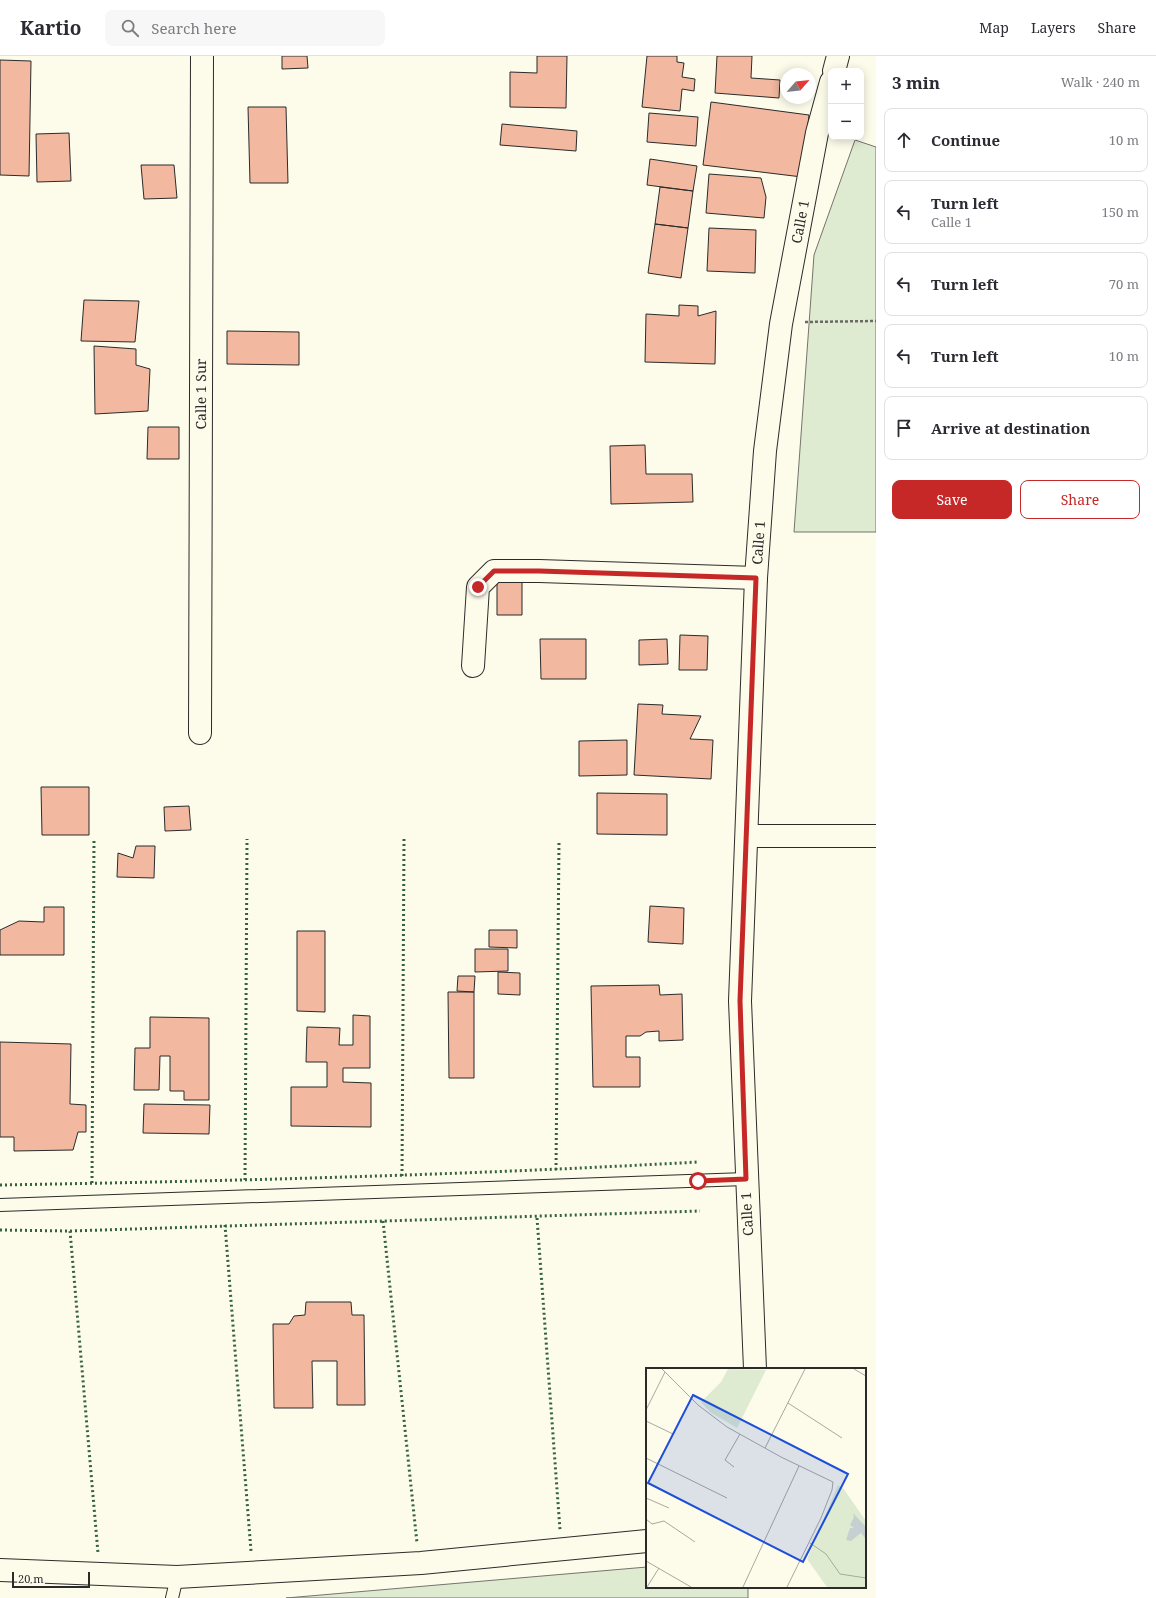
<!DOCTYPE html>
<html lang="en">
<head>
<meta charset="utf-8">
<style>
	body { margin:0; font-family:"Noto Serif",serif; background:#f7f7f7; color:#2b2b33 }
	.controls { position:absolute; right:12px; top:12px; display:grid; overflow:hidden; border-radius:8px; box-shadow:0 2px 10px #0003 }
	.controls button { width:36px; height:36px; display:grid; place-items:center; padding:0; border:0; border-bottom:1px solid #e1e1e2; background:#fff; color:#2b2b33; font:20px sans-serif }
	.compass { position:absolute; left:780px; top:12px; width:36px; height:36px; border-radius:50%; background:#fff; box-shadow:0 2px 10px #0003; rotate:63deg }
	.scale { position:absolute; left:12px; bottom:10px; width:78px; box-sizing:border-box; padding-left:4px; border:2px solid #2b2b2b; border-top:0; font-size:11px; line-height:14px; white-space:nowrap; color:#2b2b2b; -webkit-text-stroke:3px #fdfbea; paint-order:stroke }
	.stop { position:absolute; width:12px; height:12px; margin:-9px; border:3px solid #c62828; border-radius:50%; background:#fff }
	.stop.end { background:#c62828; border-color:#fff; box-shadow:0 1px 4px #0008 }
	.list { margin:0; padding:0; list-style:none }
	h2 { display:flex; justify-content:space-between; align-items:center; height:52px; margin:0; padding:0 16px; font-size:17px }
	h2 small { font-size:13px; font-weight:400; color:#7c7c81 }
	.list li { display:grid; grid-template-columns:26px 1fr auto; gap:12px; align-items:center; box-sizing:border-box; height:64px; margin:0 8px 8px; padding:0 8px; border:1px solid #e1e1e2; border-radius:8px }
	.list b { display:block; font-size:15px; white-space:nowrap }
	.list p { margin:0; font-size:13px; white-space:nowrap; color:#7c7c81 }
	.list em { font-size:13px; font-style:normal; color:#7c7c81 }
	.actions { display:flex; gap:8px; padding:12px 16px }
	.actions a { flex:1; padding:9px 0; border:1px solid #c62828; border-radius:8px; text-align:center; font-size:14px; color:#c62828 }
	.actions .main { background:#c62828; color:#fff }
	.icon { flex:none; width:22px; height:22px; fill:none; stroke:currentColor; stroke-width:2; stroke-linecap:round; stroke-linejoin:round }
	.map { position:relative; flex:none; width:876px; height:1542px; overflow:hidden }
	header { display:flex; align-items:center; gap:24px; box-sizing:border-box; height:56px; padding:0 20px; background:#fff; border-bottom:1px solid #e1e1e2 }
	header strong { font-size:19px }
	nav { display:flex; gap:22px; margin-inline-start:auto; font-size:14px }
	.search { width:280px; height:36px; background:#f7f7f7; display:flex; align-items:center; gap:10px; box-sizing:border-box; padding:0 14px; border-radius:8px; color:#7c7c81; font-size:15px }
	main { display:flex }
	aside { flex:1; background:#fff }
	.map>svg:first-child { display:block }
	.green { fill:#deebd1; stroke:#74746e }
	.building { fill:#f2b8a0; stroke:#2b2b2b }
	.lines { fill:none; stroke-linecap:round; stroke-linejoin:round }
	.service-casing { stroke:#2b2b2b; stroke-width:14 }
	.minor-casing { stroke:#2b2b2b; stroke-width:24 }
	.path { stroke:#6a6964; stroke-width:2.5; stroke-dasharray:3 2; stroke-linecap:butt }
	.service { stroke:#fdfbea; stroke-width:12 }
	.minor { stroke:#fdfbea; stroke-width:22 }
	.hedge { stroke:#34623c; stroke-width:3; stroke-dasharray:2 3; stroke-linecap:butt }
	.route { stroke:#c62828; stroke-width:5 }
	.labels { text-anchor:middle; stroke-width:3; stroke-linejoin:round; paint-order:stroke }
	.street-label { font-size:14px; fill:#2b2b2b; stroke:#fdfbea }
	.inset-road { fill:none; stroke:#a9a89e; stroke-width:1 }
	.view { fill:#1d4ed8; fill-opacity:0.15; stroke:#1d4ed8; stroke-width:2 }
	.inset-edge { fill:none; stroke:#2b2b2b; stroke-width:2 }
</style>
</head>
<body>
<header>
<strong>Kartio</strong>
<div class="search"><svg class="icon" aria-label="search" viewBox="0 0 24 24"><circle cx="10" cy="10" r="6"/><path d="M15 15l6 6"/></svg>Search here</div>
<nav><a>Map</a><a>Layers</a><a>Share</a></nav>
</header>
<main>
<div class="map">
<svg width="876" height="1542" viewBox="0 0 876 1542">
	<rect width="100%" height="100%" fill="#fdfbea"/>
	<path class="green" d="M855 84 876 91V476H794L814 199Z
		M647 1511V1531H748V1542H286Z"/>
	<path class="building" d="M282 0H307L308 12 282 13Z
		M537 0H567L566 52 510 51V16L537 17Z
		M647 0H677V6L684 7 682 21 695 23 694 35 682 33 680 55 642 51Z
		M717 0H752L751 22 780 24 779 42 715 37Z
		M0 4 31 5 29 120 0 119Z
		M711 46 809 59 802 121 703 109Z
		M248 51H286L288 127H250Z
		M649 57 698 61 696 90 647 86Z
		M502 68 577 75 576 95 500 89Z
		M69 77 71 125 37 126 36 78Z
		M650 103 697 110 693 135 647 129Z
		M141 109H174L177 142 144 143Z
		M709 118 761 122 766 141 764 162 706 157Z
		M660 131 693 135 688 172 655 168Z
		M655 168 688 172 681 222 648 217Z
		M709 172 756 174 755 217 707 215Z
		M84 244 139 245 135 286 81 285Z
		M679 249 698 250V260L716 255 715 308 645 306 646 258 679 260Z
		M227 275 299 276V309L227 308Z
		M94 290 136 293V309L150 313 148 355 95 358Z
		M148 371H179V403H147Z
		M645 389 646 418H692L693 446 611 448 610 390Z
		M497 525 522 526V559H497Z
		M680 579 708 580 707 614H679Z
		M540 583H586V623H541Z
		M667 583 668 608 639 609V584Z
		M638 648 663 649 662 658 701 660 690 683 713 684 711 723 634 719Z
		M627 684V719L579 720V685Z
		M41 731H89V779H42Z
		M597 737 667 738V779L597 778Z
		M189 750 191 774 165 775 164 751Z
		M136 790H155L154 822 117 821 118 797 133 802Z
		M650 850 684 852 683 888 648 886Z
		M44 851H64V899H0V874L19 865 44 866Z
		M489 874H517V892L489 891Z
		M297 875H325V956L297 955Z
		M475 893H508V915L475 916Z
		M498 916 520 917V939L498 938Z
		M458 920H475L474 936 457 935Z
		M659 929 660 939 682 938 683 984 659 985V975L646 976 640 980H626V1001H640V1031H593L591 930Z
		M448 936H474V1022H449Z
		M353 959 370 960V1012H343V1026L371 1027V1071L291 1070V1031H327V1006H306L307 971 340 972 339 989H353Z
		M150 961 209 962V1044H184V1035H170V1000H160L159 1034H134L135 992H150Z
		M0 986 71 988 70 1048 86 1049V1076H78L73 1094 14 1095V1081H0Z
		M144 1048 210 1049 209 1078 143 1077Z
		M306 1246H351L352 1259H364L365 1349H337V1305H312L313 1352H274L273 1268H289L294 1260 305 1259Z"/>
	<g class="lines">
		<defs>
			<path id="service" d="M0 1149 746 1123
				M172 1542 177 1521"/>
			<g id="minor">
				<path d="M834 15 838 0"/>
				<path d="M473 610 478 531 494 515H539L756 522"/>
				<path id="s1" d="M200 677 202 0"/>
				<path d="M747 780H876"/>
				<path id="s2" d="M755 1313 740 945 756 522 765 395 781 268 817 77 831 26"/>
				<path d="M0 1514 177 1521 421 1507 647 1485"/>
			</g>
		</defs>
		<use href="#service" class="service-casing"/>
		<use href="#minor" class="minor-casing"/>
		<path class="path" d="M805 266 876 265"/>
		<use href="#service" class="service"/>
		<use href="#minor" class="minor"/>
		<path class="hedge" d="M556 1114 559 784
			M402 1120 404 783
			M245 1124 247 783
			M92 1127 94 782
			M0 1129C233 1125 466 1119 698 1106
			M537 1162 560 1474
			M383 1165 417 1487
			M225 1169 251 1495
			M0 1174 70 1175 700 1155
			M70 1175 98 1497"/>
	</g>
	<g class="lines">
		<path class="route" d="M478 531 494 515H539L756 522 740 945 746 1123 698 1125"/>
	</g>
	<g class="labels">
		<g class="street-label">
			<text dy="5" stroke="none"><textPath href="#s2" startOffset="1151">Calle 1</textPath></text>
			<text dy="5" stroke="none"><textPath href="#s1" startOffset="339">Calle 1 Sur</textPath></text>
			<text dy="5" stroke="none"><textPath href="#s2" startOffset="827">Calle 1</textPath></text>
			<text transform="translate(747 1158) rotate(-93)" y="5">Calle 1</text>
		</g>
	</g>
	<g transform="translate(646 1312)">
		<rect width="220" height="220" fill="#fdfbea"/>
		<path d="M82 1 120 2 91 60 64 44 55 34 75 14ZM192 117 197 120 220 153V219H181L161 191Z" fill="#deebd1"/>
		<path d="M207 145 220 159V171L215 165 205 173 200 172 204 160H208L204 157 208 149Z" fill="#c7d0d0"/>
		<path class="inset-road" d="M16 1 52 37 81 59 135 89 187 114 186 122 175 150 141 219M208 1 220 8M142 35 196 70M0 42 19 4M0 53 27 66M119 80 159 1M0 90 81 130M88 99 79 92 94 66M0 130 23 140M0 151 6 156 18 153 49 174M164 175 180 186 194 206 220 210M0 193 45 219M1 219 13 200M97 219 153 98"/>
		<path class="view" d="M47 27 202 106 157 194 2 115Z"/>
		<rect width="220" height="220" class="inset-edge"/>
	</g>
</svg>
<div class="controls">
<button>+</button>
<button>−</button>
</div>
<svg class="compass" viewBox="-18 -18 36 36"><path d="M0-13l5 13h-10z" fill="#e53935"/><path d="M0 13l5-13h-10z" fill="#7c7c81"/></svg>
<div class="scale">20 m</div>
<div class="stop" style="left:698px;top:1125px"></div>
<div class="stop end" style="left:478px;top:531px"></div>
</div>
<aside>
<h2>3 min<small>Walk · 240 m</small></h2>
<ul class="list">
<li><svg class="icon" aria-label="ahead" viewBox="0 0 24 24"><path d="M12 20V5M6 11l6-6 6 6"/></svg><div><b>Continue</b></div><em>10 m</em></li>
<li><svg class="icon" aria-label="left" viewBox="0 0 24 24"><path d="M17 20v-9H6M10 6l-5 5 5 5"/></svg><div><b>Turn left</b><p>Calle 1</p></div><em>150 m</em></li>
<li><svg class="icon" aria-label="left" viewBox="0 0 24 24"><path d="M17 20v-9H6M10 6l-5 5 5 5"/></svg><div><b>Turn left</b></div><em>70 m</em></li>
<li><svg class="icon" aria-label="left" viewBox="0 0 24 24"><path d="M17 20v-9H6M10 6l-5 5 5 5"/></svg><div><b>Turn left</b></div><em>10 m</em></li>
<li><svg class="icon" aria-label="arrive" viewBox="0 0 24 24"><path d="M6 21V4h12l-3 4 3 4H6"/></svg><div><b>Arrive at destination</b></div></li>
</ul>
<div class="actions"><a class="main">Save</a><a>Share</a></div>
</aside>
</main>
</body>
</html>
